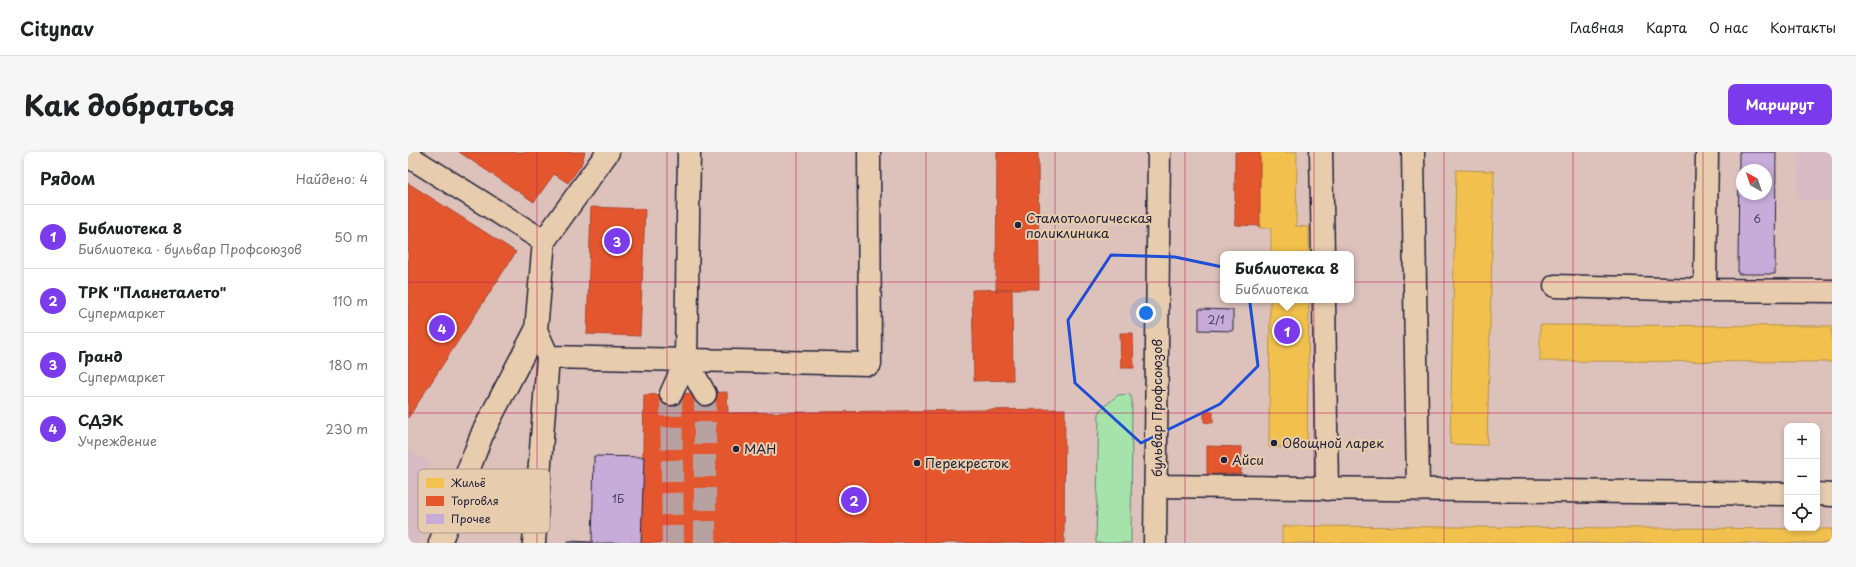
<!DOCTYPE html>
<html lang="ru">
<head>
<meta charset="utf-8">
<style>
	body { margin:0; font-family:"Playpen Sans",sans-serif; background:#f6f6f6; color:#202124 }
	.controls { position:absolute; right:12px; bottom:12px; display:grid; overflow:hidden; border-radius:8px; box-shadow:0 2px 6px #0003 }
	.controls button { width:36px; height:36px; display:grid; place-items:center; padding:0; border:0; border-bottom:1px solid #e0e0e0; background:#fff; color:#202124; font:20px sans-serif }
	.compass { position:absolute; left:1328px; top:12px; width:36px; height:36px; border-radius:50%; background:#fff; box-shadow:0 2px 6px #0003; rotate:321deg }
	.you { position:absolute; left:738px; top:161px; width:14px; height:14px; margin:-10px; border:3px solid #fff; border-radius:50%; background:#1a73e8; box-shadow:0 0 0 6px #1a73e833 }
	.badge { display:grid; place-items:center; width:26px; height:26px; border-radius:50%; background:#7c3aed; color:#fff; font-size:13px; font-weight:700 }
	.pin { position:absolute; translate:-50% -50%; border:2px solid #fff; box-shadow:0 1px 4px #0006 }
	.popup { position:absolute; left:812px; top:99px; width:134px; height:52px; box-sizing:border-box; display:grid; place-content:center; border-radius:8px; background:#fff; filter:drop-shadow(0 1px 3px #0005); font-size:13px; white-space:nowrap; color:#757577 }
	.popup b { font-size:15px; color:#202124 }
	.popup::after { content:''; position:absolute; left:50%; top:100%; margin-left:-8px; border:8px solid transparent; border-top-color:#fff }
	.list { margin:0; padding:0; list-style:none }
	h2 { display:flex; justify-content:space-between; align-items:center; height:52px; margin:0; padding:0 16px; font-size:17px }
	h2 small { font-size:13px; font-weight:400; color:#757577 }
	.list li { display:grid; grid-template-columns:26px 1fr auto; gap:12px; align-items:center; box-sizing:border-box; height:64px; padding:0 16px; border-top:1px solid #e0e0e0 }
	.list b { display:block; font-size:15px; white-space:nowrap }
	.list p { margin:0; font-size:13px; white-space:nowrap; color:#757577 }
	.list em { font-size:13px; font-style:normal; color:#757577 }
	.icon { flex:none; width:22px; height:22px; fill:none; stroke:currentColor; stroke-width:2; stroke-linecap:round; stroke-linejoin:round }
	.map { position:relative; flex:none; width:1424px; height:391px; overflow:hidden; border-radius:8px }
	header { display:flex; align-items:center; gap:24px; box-sizing:border-box; height:56px; padding:0 20px; background:#fff; border-bottom:1px solid #e0e0e0 }
	header strong { font-size:19px }
	nav { display:flex; gap:22px; margin-inline-start:auto; font-size:14px }
	.intro { display:flex; align-items:center; justify-content:space-between; box-sizing:border-box; height:96px; padding:0 24px }
	h1 { margin:0; font-size:28px }
	.button { padding:10px 18px; border-radius:8px; background:#7c3aed; color:#fff; font-size:14px; font-weight:700 }
	main { display:flex; gap:24px; padding:0 24px }
	aside { flex:1; background:#fff; border-radius:8px; box-shadow:0 2px 6px #0003 }
	.map>svg:first-child { display:block }
	.built { fill:#d6bbc4 }
	.green { fill:#a6e3aa; stroke:#648272 }
	.homes { fill:#f2c14e; stroke:#b49148 }
	.shops { fill:#e4572e; stroke:#aa4732 }
	.building { fill:#c7abd8; stroke:#22223b; fill-rule:evenodd }
	.lines { fill:none; stroke-linecap:round; stroke-linejoin:round }
	.minor-tunnel { stroke:#b8a2a1; stroke-width:22; stroke-dasharray:22 11; stroke-linecap:butt }
	.minor-casing { stroke:#22223b; stroke-width:25 }
	.minor { stroke:#e7ccae; stroke-width:22 }
	.marked { fill:none; stroke:#1d4ed8; stroke-width:3; stroke-linejoin:round }
	.grid { fill:none; stroke:#c2185b; stroke-width:1; stroke-opacity:0.55 }
	.poi-dot { fill:#22223b; stroke:#e7ccae; stroke-width:1.5 }
	.labels { text-anchor:middle; stroke-width:4; stroke-linejoin:round; paint-order:stroke }
	.number-label { font-size:11px; fill:#4b4462 }
	.poi-label { font-size:13px; fill:#22223b; stroke:#e7ccae; text-anchor:start }
	.street-label { font-size:13px; fill:#22223b; stroke:#e7ccae }
	.key { fill:#e7ccae; stroke:#ac998c; stroke-width:1 }
	.key-label { font-size:11px; fill:#22223b }
</style>
</head>
<body>
<header>
<strong>Citynav</strong>
<nav><a>Главная</a><a>Карта</a><a>О нас</a><a>Контакты</a></nav>
</header>
<div class="intro"><h1>Как добраться</h1><a class="button">Маршрут</a></div>
<main>
<aside>
<h2>Рядом<small>Найдено: 4</small></h2>
<ul class="list">
<li><span class="badge">1</span><div><b>Библиотека 8</b><p>Библиотека · бульвар Профсоюзов</p></div><em>50 m</em></li>
<li><span class="badge">2</span><div><b>ТРК &quot;Планеталето&quot;</b><p>Супермаркет</p></div><em>110 m</em></li>
<li><span class="badge">3</span><div><b>Гранд</b><p>Супермаркет</p></div><em>180 m</em></li>
<li><span class="badge">4</span><div><b>СДЭК</b><p>Учреждение</p></div><em>230 m</em></li>
</ul>
</aside>
<div class="map">
<svg width="1424" height="391" viewBox="0 0 1424 391">
	<rect width="100%" height="100%" fill="#ddc2bb"/>
	<filter id="ink" filterUnits="userSpaceOnUse"><feTurbulence type="fractalNoise" baseFrequency=".025" numOctaves="2"/><feDisplacementMap in="SourceGraphic" scale="8" xChannelSelector="R" yChannelSelector="G"/><feConvolveMatrix kernelMatrix="1 2 1 2 8 2 1 2 1" color-interpolation-filters="sRGB"/></filter>
	<g filter="url(#ink)">
		<path class="built" d="M1390 0H1424V49L1389 48Z
			M0 296 23 312 14 330 32 341 9 391H0Z"/>
		<path class="green" d="M722 242 724 248 723 391H688L691 259 710 243Z"/>
		<path class="homes" d="M852 0H889L888 74 901 75V102H863V76H851Z
			M1048 18 1086 19 1079 293 1042 292Z
			M862 148H901L899 295H861Z
			M1132 173 1424 174V210L1132 209Z
			M874 374 1424 377V391H874Z"/>
		<path class="shops" d="M51 0H177L173 13 160 31 146 22 126 50Z
			M589 0H630L631 137H604L588 140Z
			M827 0H852V74L827 73Z
			M0 31 108 100 0 266Z
			M183 55 237 57 232 184 179 182Z
			M604 137 605 228 566 229 564 138Z
			M712 181H725L726 216H713Z
			M319 240 320 261 657 257 656 391H233L236 243Z
			M796 259H805V271L796 270Z
			M799 294 834 295 833 322H799Z"/>
		<path class="building" d="M1331 0H1368L1367 122H1330ZM1334 18H1358V42H1334Z
			M791 157 825 158V179L791 178Z
			M186 304 236 305 233 391H160V389L184 390Z"/>
		<g class="lines">
			<path class="minor-tunnel" d="M263 242 265 391
				M297 391V242"/>
			<defs>
				<path id="minor" d="M913 0 915 102
					M1005 0 1010 338
					M0 4 136 89 128 178 140 205 126 391
					M136 89 200 0
					M1147 134 1297 138 1424 139
					M1297 138 1299 0
					M916 148 919 337
					M140 205 462 212 461 0
					M278 208 297 242
					M263 242 278 208 281 0
					M748 334 1379 342
					M1409 342 1424 343
					M32 391 75 280 128 178
					M747 391 751 0"/>
			</defs>
			<use href="#minor" class="minor-casing"/>
			<use href="#minor" class="minor"/>
		</g>
	</g>
	<path class="marked" d="M703 103 767 105 838 120 850 214 812 252 733 291 667 231 660 168Z"/>
	<path class="grid" d="M129 0V391M259 0V391M388 0V391M518 0V391M647 0V391M777 0V391M906 0V391M1036 0V391M1165 0V391M1295 0V391M0 130H1424M0 261H1424"/>
	<g class="poi-dot">
		<circle cx="610" cy="73" r="4"/>
		<circle cx="866" cy="291" r="4"/>
		<circle cx="328" cy="297" r="4"/>
		<circle cx="816" cy="308" r="4"/>
		<circle cx="509" cy="311" r="4"/>
	</g>
	<g class="labels">
		<g class="number-label">
			<text x="1349" y="71">6</text>
			<text x="808" y="172">2/1</text>
			<text x="210" y="351">1Б</text>
		</g>
		<g class="poi-label">
			<text x="618" y="71">Стамотологическая<tspan x="618" dy="15">поликлиника</tspan></text>
			<text x="874" y="296">Овощной ларек</text>
			<text x="336" y="302">МАН</text>
			<text x="824" y="313">Айси</text>
			<text x="517" y="316">Перекресток</text>
		</g>
		<g class="street-label">
			<text transform="translate(749 256) rotate(-90)" y="5">бульвар Профсоюзов</text>
		</g>
	</g>
	<rect x="10" y="317" width="132" height="64" rx="6" class="key"/>
	<rect x="18" y="326" width="18" height="10" fill="#f2c14e"/>
	<rect x="18" y="344" width="18" height="10" fill="#e4572e"/>
	<rect x="18" y="362" width="18" height="10" fill="#c7abd8"/>
	<g class="key-label">
		<text x="43" y="335">Жильё</text>
		<text x="43" y="353">Торговля</text>
		<text x="43" y="371">Прочее</text>
	</g>
</svg>
<div class="controls">
<button>+</button>
<button>−</button>
<button><svg class="icon" aria-label="locate" viewBox="0 0 24 24"><circle cx="12" cy="12" r="6"/><path d="M12 2v4M12 18v4M2 12h4M18 12h4"/></svg></button>
</div>
<svg class="compass" viewBox="-18 -18 36 36"><path d="M0-13l5 13h-10z" fill="#e53935"/><path d="M0 13l5-13h-10z" fill="#757577"/></svg>
<div class="you"></div>
<div class="pin badge" style="left:879px;top:179px">1</div>
<div class="popup"><b>Библиотека 8</b>Библиотека</div>
<div class="pin badge" style="left:446px;top:348px">2</div>
<div class="pin badge" style="left:209px;top:89px">3</div>
<div class="pin badge" style="left:34px;top:176px">4</div>
</div>
</main>
</body>
</html>
